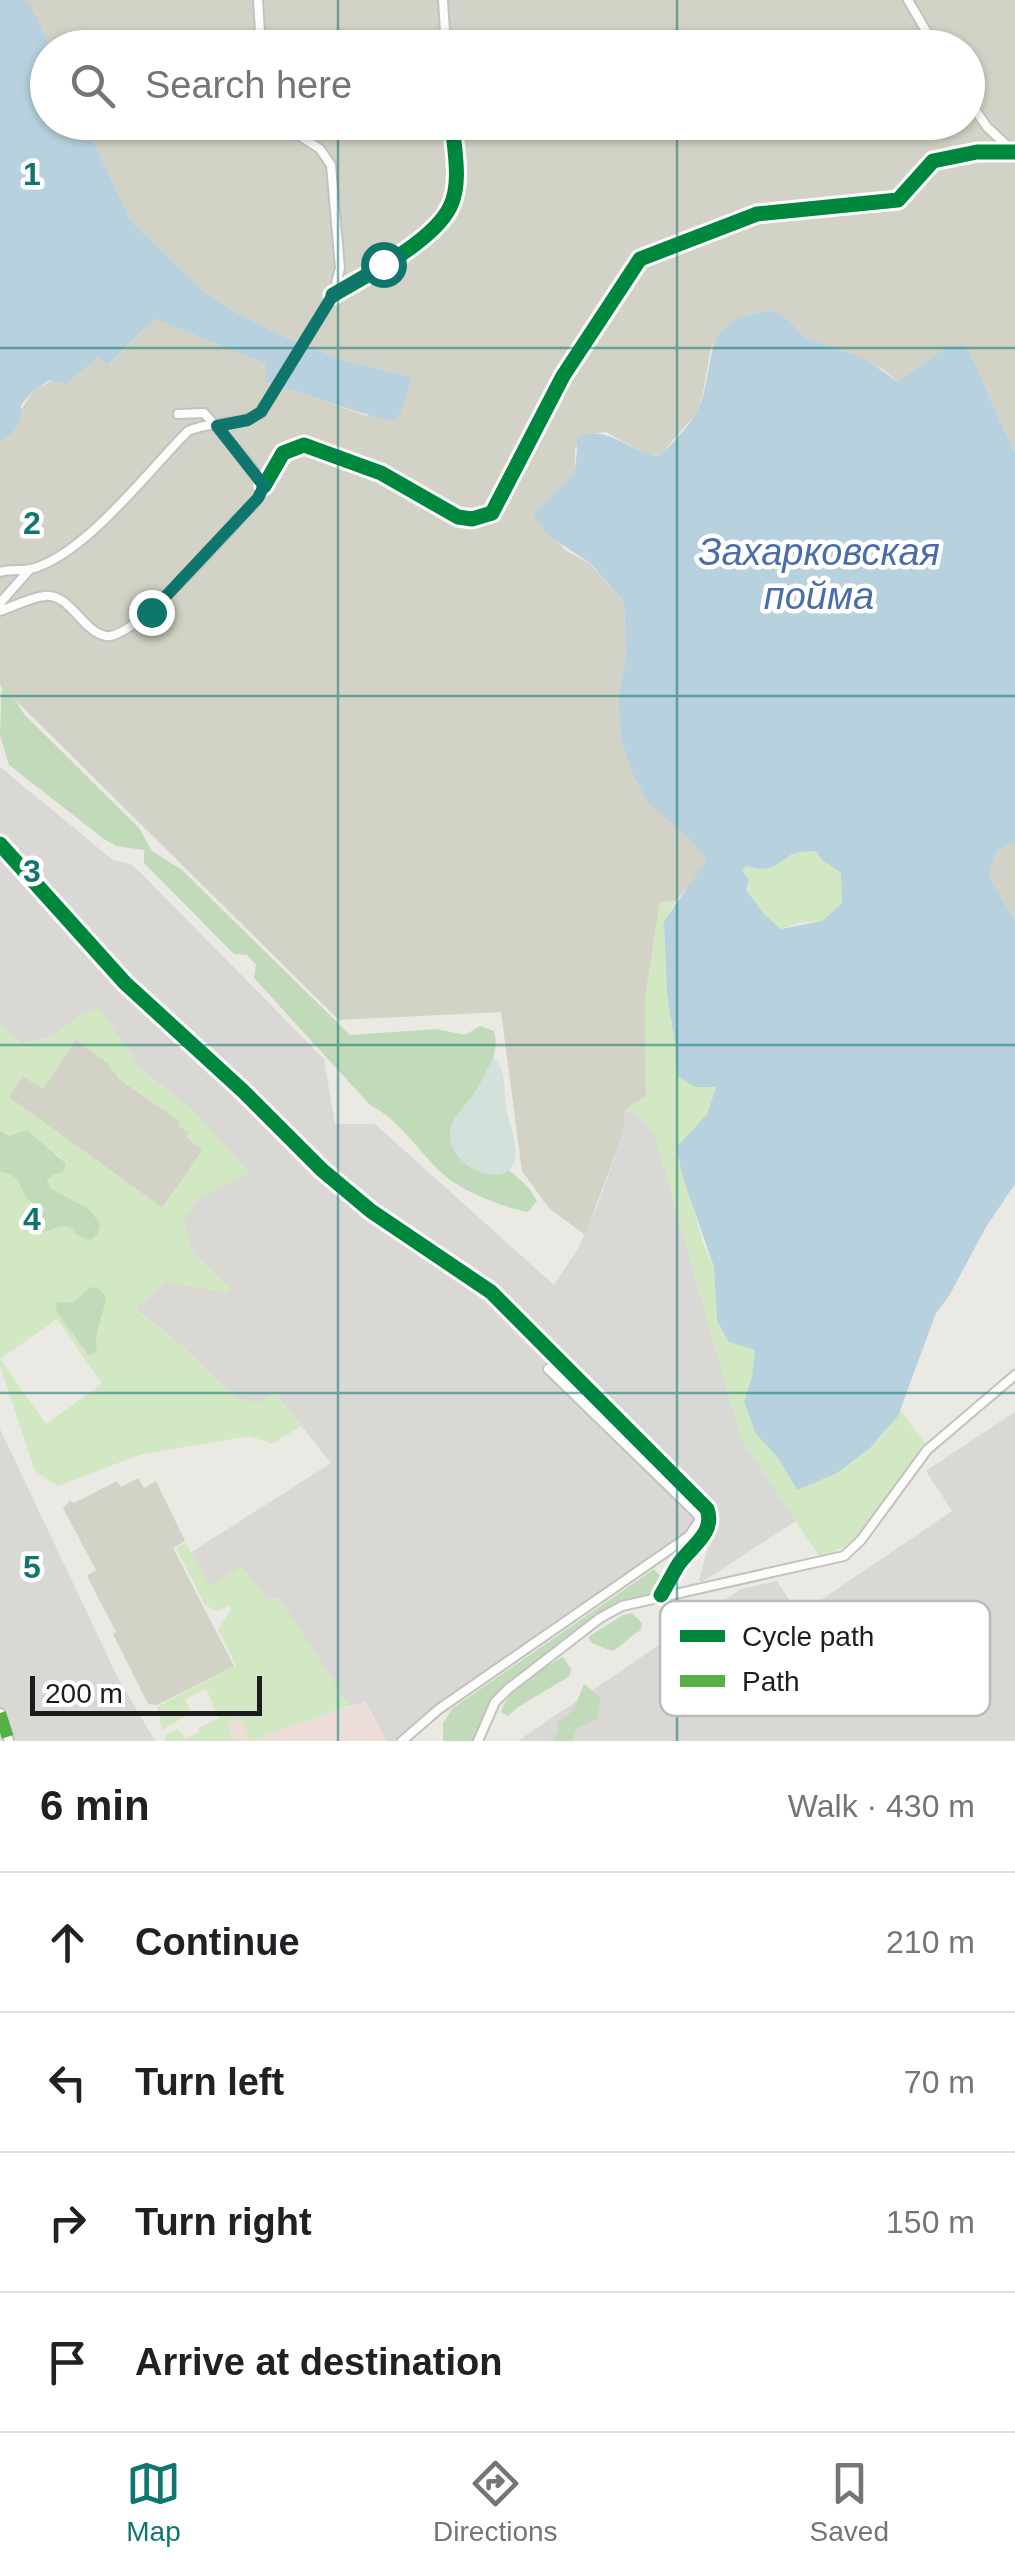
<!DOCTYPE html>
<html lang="en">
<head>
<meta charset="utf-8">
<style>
	body { margin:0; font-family:Helvetica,sans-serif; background:#f2f2f2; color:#202124 }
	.scale { position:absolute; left:30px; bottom:25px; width:232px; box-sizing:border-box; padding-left:10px; border:5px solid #1c1c1c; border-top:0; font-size:28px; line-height:35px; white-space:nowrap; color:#1c1c1c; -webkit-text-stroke:8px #fff; paint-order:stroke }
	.stop { position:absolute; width:30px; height:30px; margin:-22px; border:8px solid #0f766e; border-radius:50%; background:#fff }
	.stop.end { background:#0f766e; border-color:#fff; box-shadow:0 2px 10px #0008 }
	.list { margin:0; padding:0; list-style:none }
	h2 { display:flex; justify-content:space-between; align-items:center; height:130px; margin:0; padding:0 40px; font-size:42px }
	h2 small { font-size:32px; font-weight:400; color:#757577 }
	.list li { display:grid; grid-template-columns:65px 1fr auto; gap:30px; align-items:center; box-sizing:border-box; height:140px; padding:0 40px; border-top:2px solid #e0e0e0 }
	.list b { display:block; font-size:38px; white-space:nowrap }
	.list em { font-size:32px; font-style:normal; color:#757577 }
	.icon { flex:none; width:55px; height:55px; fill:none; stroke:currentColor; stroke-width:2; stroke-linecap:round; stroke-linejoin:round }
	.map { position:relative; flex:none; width:1015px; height:1741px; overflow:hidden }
	.search { position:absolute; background:#fff; box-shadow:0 2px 8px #0004; left:30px; right:30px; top:30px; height:110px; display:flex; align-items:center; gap:25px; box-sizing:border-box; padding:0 35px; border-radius:55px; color:#757577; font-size:38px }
	.sheet { height:690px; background:#fff }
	nav { display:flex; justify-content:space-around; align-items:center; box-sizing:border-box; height:140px; border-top:2px solid #e0e0e0; background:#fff; font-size:28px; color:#757577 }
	nav a { display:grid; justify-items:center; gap:5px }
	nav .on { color:#0f766e }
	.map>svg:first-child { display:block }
	.residential { fill:#d9d8d5 }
	.commercial { fill:#edddd9 }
	.construction { fill:#d2d3c6 }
	.grass { fill:#d2e8c2; fill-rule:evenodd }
	.forest { fill:#c1dab9 }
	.wetland { fill:#d2e1da }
	.water { fill:#b7d1de; fill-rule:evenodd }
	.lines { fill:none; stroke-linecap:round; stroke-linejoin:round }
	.street-casing { stroke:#c3c2c0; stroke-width:12 }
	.street { stroke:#fcfcfb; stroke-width:8 }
	.quiet { stroke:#55b145; stroke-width:12; stroke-dasharray:25 12; stroke-linecap:butt }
	.cycleway-casing { stroke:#fff; stroke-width:21 }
	.cycleway { stroke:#00873e; stroke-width:15 }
	.route { stroke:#0f766e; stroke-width:12 }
	.grid { fill:none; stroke:#0f766e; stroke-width:2.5; stroke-opacity:0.55 }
	.labels { text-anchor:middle; stroke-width:9; stroke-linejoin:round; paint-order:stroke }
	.water-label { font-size:38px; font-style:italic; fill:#496eaa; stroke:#fff }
	.key { fill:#fff; stroke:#bbb; stroke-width:2.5 }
	.key-label { font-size:28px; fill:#1c1c1c }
	.grid-label { font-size:32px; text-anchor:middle; font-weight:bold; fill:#0f766e; stroke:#fff; stroke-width:9; stroke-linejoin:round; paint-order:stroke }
</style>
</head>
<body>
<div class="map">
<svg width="1015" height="1741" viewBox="0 0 1015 1741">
	<rect width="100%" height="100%" fill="#eae9e4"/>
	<path class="residential" d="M0 767 113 860 131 864 141 873 324 1059 335 1124H375L554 1285 579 1247 598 1204 623 1134 625 1110 638 1115 655 1135 741 1438 796 1521 702 1582 699 1580 717 1517 529 1326 524 1333 705 1518 688 1543 443 1711 411 1741H387L365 1702 349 1706 279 1598 267 1600 242 1567 210 1587 190 1553 331 1463 275 1393 258 1404 236 1398 173 1338 135 1309 165 1282 230 1289 193 1253 183 1222 196 1200 249 1173 192 1110 142 1070 99 1009 81 1015 55 1035 22 1044 0 1023Z
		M1015 1412V1741H518L741 1589 777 1581 799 1615 952 1511 926 1471Z
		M0 1429 118 1678 155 1741H0Z"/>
	<path class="commercial" d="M364 1702 387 1741H234L227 1722 241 1718 250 1740Z"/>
	<path class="construction" d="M26 0H1015V454L969 351 962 345 898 382 883 369 804 337 789 320 771 310 751 314 711 347 702 398 696 414 662 453 649 456 606 432 592 434 575 448V472L533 514 565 550 589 563 624 602 626 659 618 697 621 739 632 773 648 803 688 838 707 860 695 880 676 900 660 903 645 999 646 1096 625 1110 623 1134 585 1235 549 1208 522 1171 501 1012 339 1020 0 685V442L34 390 98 357 109 365 155 319 266 364 292 390 367 416 412 377 341 359 282 336 228 308 203 291 130 220 85 123 968 122V48L50 47Z
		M1015 842V920L989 877 997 850Z
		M75 1039 110 1064 119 1079 181 1122 203 1151 162 1208 8 1097 23 1075 43 1089Z
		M138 1478 144 1488 156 1481 185 1541 173 1548 234 1666 157 1705 148 1704 113 1634 116 1632 87 1576 96 1570 63 1508 70 1500 74 1503 117 1481 121 1487Z"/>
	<path class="grass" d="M816 851 821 859 842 873V903L822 921 802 922 781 929 764 914 746 890 749 880 742 870 747 866C767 873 775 864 792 855 798 851 809 852 816 851Z
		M676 900 664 921 667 994 676 1049 677 1076 716 1086 707 1114 677 1148 703 1244 714 1267 717 1321 755 1350 752 1377 744 1402 756 1434 778 1458 797 1490C838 1472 878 1451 900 1410L927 1446C896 1482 867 1549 819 1556L741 1438 655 1135 638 1115 625 1110 646 1096 645 999 660 903Z
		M99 1008 142 1070 192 1110 250 1173 197 1200 183 1222 193 1253 231 1289 228 1293 166 1282 135 1310 173 1338 236 1398 258 1403 274 1393 301 1426 272 1444 250 1436 142 1454 58 1486 35 1471 0 1366V1172L11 1173 61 1224 70 1225 82 1238 89 1209 50 1188 47 1179 54 1173 60 1156 0 1130V1023L23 1044 55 1035 81 1015ZM76 1040 110 1063 108 1067 119 1076 118 1078 180 1121 178 1126 189 1133 186 1137 202 1150 163 1208 9 1097 22 1076 43 1089ZM81 1298 102 1316 94 1333 97 1351 83 1350 65 1301 74 1302ZM57 1319 102 1384 46 1424 0 1359Z
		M186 1543 210 1586 242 1566 267 1600 279 1597 349 1706 250 1741 240 1718 227 1723 234 1741H164L167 1735 178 1729 185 1739 199 1732 198 1728 219 1718 206 1689 185 1699 191 1713 162 1730 157 1707 236 1665 218 1629 231 1610 229 1606 217 1611 205 1605 176 1548Z"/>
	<path class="forest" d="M2 680 24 714 139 828 152 851 182 870 350 1035 437 1029 465 1035 480 1026 494 1031C503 1060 473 1096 455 1118L482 1173 497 1174 509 1170 529 1188 537 1201 528 1212C507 1209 466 1192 449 1179 420 1156 404 1122 370 1105L254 978 256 965 247 955 234 954 144 863V850L116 846 104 839 9 765 0 735Z
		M0 1130 10 1136 27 1130 66 1164 63 1172 54 1174 47 1180 50 1188 89 1209 100 1224 98 1233 91 1240C67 1236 77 1216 46 1232L39 1215 45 1208C9 1197 33 1177 0 1172Z
		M90 1287 99 1289 106 1296C104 1317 93 1329 97 1351L89 1356 56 1311 57 1302H74Z
		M654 1569 660 1576 654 1593 615 1605 594 1617 505 1685 491 1700 474 1741H443V1723L453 1708Z
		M632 1613 642 1623 641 1630C629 1636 623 1646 612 1651L592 1643 588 1637 623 1615Z
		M563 1657 571 1669 570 1676 518 1707 508 1716 501 1712C509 1686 541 1670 563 1657Z
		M584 1684 601 1698 597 1719 577 1728 572 1741H553L559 1730 556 1723 573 1711Z"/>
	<path class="wetland" d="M493 1058C508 1071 503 1090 506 1108 509 1125 519 1145 514 1162 506 1191 446 1167 450 1132 452 1116 467 1105 475 1092 482 1081 487 1069 493 1058Z"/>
	<path class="water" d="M0 0H26L30 5 50 47 48 122 85 123 130 220 203 291 228 308 282 336 341 359 412 377 401 412 393 421C351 412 307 394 265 381L266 364 155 319 108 365 98 357 66 384 50 380 34 390 21 405C23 423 13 434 0 442Z
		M772 310 789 320 804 337 867 360 898 382 947 347 962 345 969 351 1015 454V842L997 850 989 877 1015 920V1184L986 1227 949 1296 936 1313 898 1416 870 1448 837 1473 797 1490 778 1458 756 1434 744 1402 752 1377 755 1350 729 1342 717 1321 714 1267 682 1175 677 1147 707 1114 716 1087H695L677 1076 676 1049 667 994 664 921 707 860 688 838 648 803 632 773 621 739 618 697 626 659 624 602 590 563 549 536 533 514 575 472 578 438C610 419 645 468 663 452 678 439 698 416 703 396 717 343 704 321 772 310ZM816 851 821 859 841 873 842 903 822 921 781 929 764 914 746 890 749 880 742 870 747 866C768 873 774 866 791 855 798 851 808 852 816 851Z"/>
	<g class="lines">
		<defs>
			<path id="street" d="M258 0 261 48
				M443 0 446 48
				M908 0 936 48
				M968 99 987 127 1014 152
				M333 295C366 275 433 242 450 207 462 183 454 148 452 122
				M264 486 283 453 304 445 381 473 458 517 472 519 492 513 563 376 640 259 757 214 898 200 933 161 977 152H1015
				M0 572C10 569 21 571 31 569 85 555 148 471 188 431 211 420 238 427 261 412L333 295 340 268 331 165 320 149 278 122
				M0 603 30 569
				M0 611C14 606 30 598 44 596 71 593 81 631 106 636 135 641 235 523 258 499L264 486 251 466 204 413 178 414
				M0 844 125 983 243 1091 322 1170 371 1211 491 1292 707 1509C716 1533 690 1547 678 1565 672 1575 667 1585 661 1595
				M0 1713 9 1741
				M402 1741 439 1709 689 1536 700 1520 697 1514 548 1369
				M478 1741 495 1702 508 1689 600 1618 622 1606 844 1556 861 1540 927 1450 1015 1375"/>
		</defs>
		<use href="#street" class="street-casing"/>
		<use href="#street" class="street"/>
		<path class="quiet" d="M0 1713 9 1741"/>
		<defs>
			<path id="cycleway" d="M333 295C366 275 433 242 450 207 462 183 454 148 452 122
				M264 486 283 453 304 445 381 473 458 517 472 519 492 513 563 376 640 259 757 214 898 200 933 161 977 152H1015
				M0 844 125 983 243 1091 322 1170 371 1211 491 1292 707 1509C716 1533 690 1547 678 1565 672 1575 667 1585 661 1595"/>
		</defs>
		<use href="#cycleway" class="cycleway-casing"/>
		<use href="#cycleway" class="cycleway"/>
	</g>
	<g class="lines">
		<path class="route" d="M151 612 258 498 264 486 217 426 248 420 261 412 333 295 383 264"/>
	</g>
	<path class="grid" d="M338 0V48M677 0V48M338 122V1741M677 122V1741M0 348H1015M0 696H1015M0 1045H1015M0 1393H1015"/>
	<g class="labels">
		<g class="water-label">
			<text x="819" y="565">Захарковская<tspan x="819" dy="44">пойма</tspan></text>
		</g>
	</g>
	<rect x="660" y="1601" width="330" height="115" rx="15" class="key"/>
	<rect x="680" y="1630" width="45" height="12" fill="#00873e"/>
	<rect x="680" y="1675" width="45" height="12" fill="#55b145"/>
	<g class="key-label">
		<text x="742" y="1646">Cycle path</text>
		<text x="742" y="1691">Path</text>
	</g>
	<g class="grid-label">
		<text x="32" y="185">1</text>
		<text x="32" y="534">2</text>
		<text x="32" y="882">3</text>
		<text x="32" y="1230">4</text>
		<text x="32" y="1578">5</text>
	</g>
</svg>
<div class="scale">200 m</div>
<div class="stop" style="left:383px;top:264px"></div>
<div class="stop end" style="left:151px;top:612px"></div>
<div class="search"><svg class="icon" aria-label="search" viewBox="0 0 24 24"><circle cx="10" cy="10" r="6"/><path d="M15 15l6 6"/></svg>Search here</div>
</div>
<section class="sheet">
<h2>6 min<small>Walk · 430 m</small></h2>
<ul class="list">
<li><svg class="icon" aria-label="ahead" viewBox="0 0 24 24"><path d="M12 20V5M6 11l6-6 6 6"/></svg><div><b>Continue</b></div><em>210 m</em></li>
<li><svg class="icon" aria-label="left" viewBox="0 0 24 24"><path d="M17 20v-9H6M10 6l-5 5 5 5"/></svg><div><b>Turn left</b></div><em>70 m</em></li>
<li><svg class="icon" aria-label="right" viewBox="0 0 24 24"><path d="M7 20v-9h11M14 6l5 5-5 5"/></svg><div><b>Turn right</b></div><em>150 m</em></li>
<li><svg class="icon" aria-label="arrive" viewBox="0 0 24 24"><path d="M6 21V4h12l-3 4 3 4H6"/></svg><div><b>Arrive at destination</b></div></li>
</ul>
</section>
<nav>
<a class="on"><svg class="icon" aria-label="map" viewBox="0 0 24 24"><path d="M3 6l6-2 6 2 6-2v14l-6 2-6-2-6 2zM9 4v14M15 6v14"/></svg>Map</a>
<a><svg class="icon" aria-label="directions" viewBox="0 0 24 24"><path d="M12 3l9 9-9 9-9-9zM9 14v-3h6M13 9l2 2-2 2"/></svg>Directions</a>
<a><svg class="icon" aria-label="saved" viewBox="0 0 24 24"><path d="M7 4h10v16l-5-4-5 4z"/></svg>Saved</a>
</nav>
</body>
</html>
